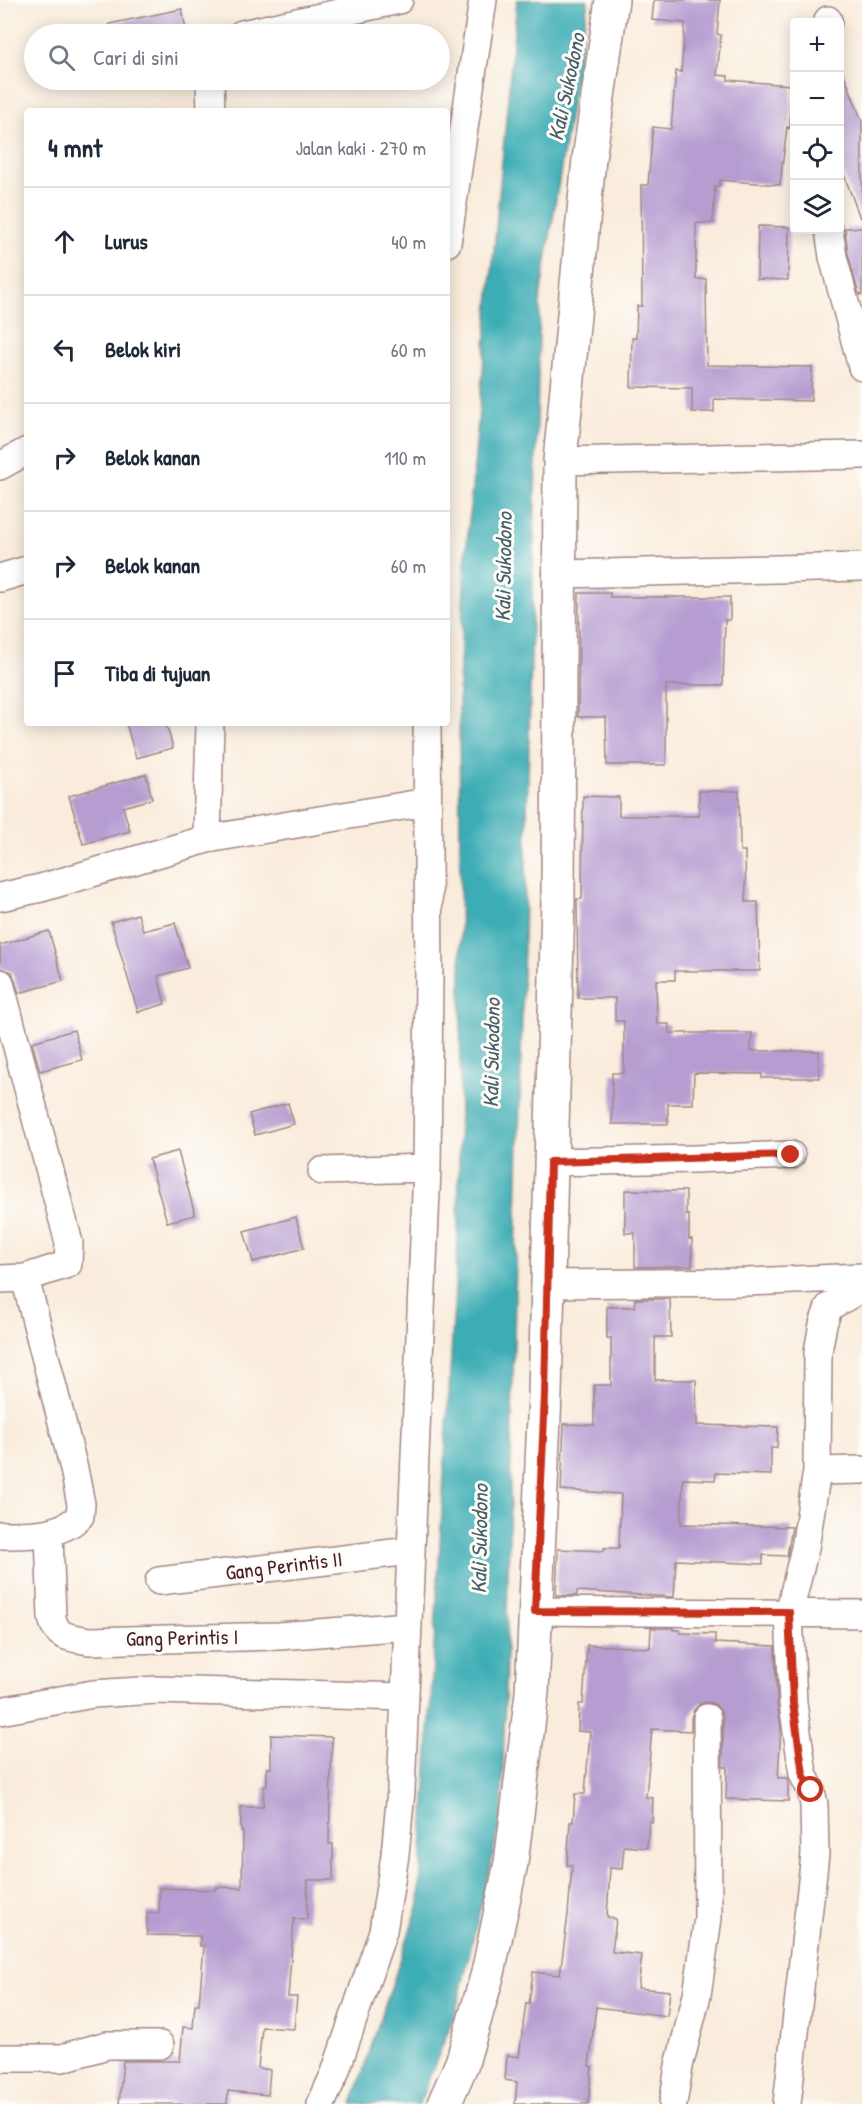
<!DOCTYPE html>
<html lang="id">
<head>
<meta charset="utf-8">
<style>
	body { margin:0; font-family:"Patrick Hand",sans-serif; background:#f2f2f3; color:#1f2937 }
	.controls { position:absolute; right:18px; top:18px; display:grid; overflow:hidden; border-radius:6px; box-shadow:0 3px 15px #0003 }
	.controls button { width:54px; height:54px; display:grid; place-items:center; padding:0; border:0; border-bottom:2px solid #e0e1e3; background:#fff; color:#1f2937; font:30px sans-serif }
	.stop { position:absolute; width:18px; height:18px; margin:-14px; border:4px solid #c8321e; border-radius:50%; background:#fff }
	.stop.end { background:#c8321e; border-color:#fff; box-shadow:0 2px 6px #0008 }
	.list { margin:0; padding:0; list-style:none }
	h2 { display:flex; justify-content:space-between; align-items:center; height:78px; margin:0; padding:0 24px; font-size:26px }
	h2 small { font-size:20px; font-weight:400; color:#747a83 }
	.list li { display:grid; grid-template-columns:39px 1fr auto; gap:18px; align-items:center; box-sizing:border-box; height:108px; padding:0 24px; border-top:2px solid #e0e1e3 }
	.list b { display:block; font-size:22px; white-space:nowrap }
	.list em { font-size:20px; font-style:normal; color:#747a83 }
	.icon { flex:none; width:33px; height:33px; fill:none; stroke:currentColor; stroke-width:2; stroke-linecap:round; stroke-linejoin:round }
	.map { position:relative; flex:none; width:862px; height:2104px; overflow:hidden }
	.search { position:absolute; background:#fff; box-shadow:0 3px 15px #0003; left:24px; top:24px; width:426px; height:66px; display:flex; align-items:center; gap:15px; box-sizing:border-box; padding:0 21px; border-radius:33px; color:#747a83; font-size:22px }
	.panel { position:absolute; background:#fff; box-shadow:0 3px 15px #0003; left:24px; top:108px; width:426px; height:618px; border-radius:6px }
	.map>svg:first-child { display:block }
	.water { fill:#3cadb5; stroke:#436670; stroke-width:1.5 }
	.building { fill:#b59dd1 }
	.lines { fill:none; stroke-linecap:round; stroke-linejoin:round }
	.street-casing { stroke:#a28684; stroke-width:30 }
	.secondary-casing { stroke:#a28684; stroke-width:36 }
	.street { stroke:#fff; stroke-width:27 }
	.secondary { stroke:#fff; stroke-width:33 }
	.route { stroke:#c8321e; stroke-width:8 }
	.labels { text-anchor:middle; stroke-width:6; stroke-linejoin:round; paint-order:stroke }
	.street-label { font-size:21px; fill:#4a1f2b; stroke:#fdfcf7 }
	.water-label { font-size:22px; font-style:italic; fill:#445f69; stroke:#fdfcf7 }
</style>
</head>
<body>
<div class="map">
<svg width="862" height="2104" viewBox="0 0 862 2104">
	<rect width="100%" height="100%" fill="#fdfcf7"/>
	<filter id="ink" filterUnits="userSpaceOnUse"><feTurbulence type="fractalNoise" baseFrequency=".0167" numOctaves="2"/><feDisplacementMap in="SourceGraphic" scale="12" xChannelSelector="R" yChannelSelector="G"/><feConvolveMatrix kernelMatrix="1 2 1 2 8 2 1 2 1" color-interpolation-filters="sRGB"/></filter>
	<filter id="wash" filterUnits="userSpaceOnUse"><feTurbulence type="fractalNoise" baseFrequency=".008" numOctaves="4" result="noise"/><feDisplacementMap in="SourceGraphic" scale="24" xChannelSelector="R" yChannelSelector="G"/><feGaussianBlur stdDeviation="1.35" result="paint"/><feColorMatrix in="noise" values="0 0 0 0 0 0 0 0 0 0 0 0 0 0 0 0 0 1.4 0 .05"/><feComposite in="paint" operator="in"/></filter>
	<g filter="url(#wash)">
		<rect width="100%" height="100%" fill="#f9ecdc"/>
		<path class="water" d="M517 0H588L540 298 502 1816 456 2011 419 2104H352L419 1904 458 1237 461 1016 459 688 465 564Z"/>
		<g id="blocks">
			<path class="building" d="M654 0H720L717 34 721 35 717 75 728 76V80L791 85 790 128 787 127 780 185 720 180 719 186H715L713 223H696V279H706L707 365 812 367 811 401 714 399V412H692V388L631 387 632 338H636L637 306H642L641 185H648L653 127 671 129 676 71 681 72 685 23 652 20Z
				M182 9 186 30 163 34H110L109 24Z
				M840 67H841L862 121V217L860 218 840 164Z
				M758 226 789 227 788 280 757 279Z
				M845 228H862V295H860L858 291 848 254Z
				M579 593H610V597H730V620H725L723 685H666V765H607L606 717H578Z
				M126 723H166L173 748 136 758Z
				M146 774 152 799 123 807 130 831 83 844 69 796Z
				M699 791H739L740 851H745L746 902H758L760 971H675V980H656L657 1024H669V1033H752L751 1051H819V1078H762V1074L694 1073 693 1104H668V1124H612V1073H624V1021H615V998H578L577 899H582L583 796 619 797V816H699Z
				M138 914 143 931 175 923 188 968 158 976 165 1004 138 1012 111 922Z
				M49 931 63 981 19 993 12 972 0 968V945Z
				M74 1030 82 1060 40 1071 32 1042Z
				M288 1103 294 1124 255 1135 249 1114Z
				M178 1151 195 1215 167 1222 149 1159Z
				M625 1190 686 1191V1215H689V1239H692V1266L635 1267V1233H625Z
				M296 1217 304 1248 253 1262 244 1231Z
				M635 1299H670L671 1337H655V1380H696L697 1425 778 1427 777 1448H771V1475L716 1473 715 1480 683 1479 681 1524 792 1527 787 1556 763 1555V1564L676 1560 674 1597 577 1591V1596L556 1595 558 1549 604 1551V1548H619L621 1494 561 1490 564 1424 594 1425V1385H611V1338H607V1307H635Z
				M651 1628H673V1630H680V1633L715 1634V1643L775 1646 777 1704 781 1727 778 1778H788V1801L726 1799 727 1767H723V1718L720 1710 714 1704 708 1702 700 1704 694 1710 691 1718V1731L652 1729 646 1797 653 1798 652 1822 649 1821 647 1848 624 1846 622 1869 610 1868 607 1917 616 1919 612 1952 642 1955 638 1988 670 1991 667 2016 596 2007 589 2066 592 2067 588 2104H515L517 2082 505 2080 507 2055 519 2057 526 2003 529 2004 533 1972 560 1975 568 1914 572 1865H567L570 1822H573L575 1794H585L590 1732 578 1731 579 1704H583L587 1645 650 1648Z
				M271 1735 332 1737 329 1844H333V1880H308L307 1919H294L288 1997H297L294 2029 262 2027 258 2068 270 2070 268 2095 228 2091 227 2104H119L123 2061H180L183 2027 193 2028 195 2004H199L204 1946H200V1936L147 1935V1912L159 1913V1888L216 1890V1887L242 1888 243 1831H241V1807H263L264 1786H267V1768H271Z"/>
		</g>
	</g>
	<g filter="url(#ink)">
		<use href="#blocks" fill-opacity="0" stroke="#a28684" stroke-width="1.5"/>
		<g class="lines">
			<defs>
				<path id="street" d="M828 22V20
					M242 34 399 0
					M210 80 211 111
					M829 230 833 257 862 367
					M447 243 483 0
					M560 461 862 455
					M0 466 27 451
					M561 574 862 567
					M0 578 27 570
					M207 839 210 723
					M0 897 41 888 207 839 427 802
					M0 983 69 1243 68 1264 25 1278 0 1279
					M550 1162 695 1159 791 1155
					M322 1171 427 1168
					M549 1284 748 1282 862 1277
					M817 1471 862 1470
					M49 1534 52 1618C57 1639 70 1637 89 1641L279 1636 408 1626
					M0 1535C28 1535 59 1537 80 1516L81 1504 74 1469 25 1278
					M159 1581 410 1551
					M535 1611 862 1614
					M0 1711 93 1694 156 1690 405 1697
					M0 2058H62L107 2045H160
					M321 2104 335 2073 383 1931 395 1855 401 1791 427 1168 429 979 427 723
					M673 2104 679 2066 697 1995 708 1918 707 1718
					M787 2104 815 1854 814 1805 811 1790 803 1774 793 1703 789 1613 805 1548 817 1471 818 1352 823 1324 829 1307 862 1288"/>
				<path id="secondary" d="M444 2104 462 2063 488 1973 511 1863 532 1693 545 1395 558 900 560 461 589 159 612 0"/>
			</defs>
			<use href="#street" class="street-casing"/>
			<use href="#secondary" class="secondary-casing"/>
			<use href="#street" class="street"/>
			<use href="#secondary" class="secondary"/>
		</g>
	</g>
	<g class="lines" filter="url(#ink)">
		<path class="route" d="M791 1155 550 1162 545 1395 535 1611 789 1612 793 1703 803 1774 811 1790"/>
	</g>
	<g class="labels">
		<g class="street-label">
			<text transform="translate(284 1566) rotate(-7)" y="7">Gang Perintis II</text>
			<text transform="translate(182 1638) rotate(-1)" y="7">Gang Perintis I</text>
		</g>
		<g class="water-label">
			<text transform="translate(566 87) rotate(-78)" y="8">Kali Sukodono</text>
			<text transform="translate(503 567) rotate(-89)" y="8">Kali Sukodono</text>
			<text transform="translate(491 1053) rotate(-89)" y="8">Kali Sukodono</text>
			<text transform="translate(479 1539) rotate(-89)" y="8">Kali Sukodono</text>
		</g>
	</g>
</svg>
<div class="controls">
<button>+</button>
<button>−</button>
<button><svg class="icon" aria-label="locate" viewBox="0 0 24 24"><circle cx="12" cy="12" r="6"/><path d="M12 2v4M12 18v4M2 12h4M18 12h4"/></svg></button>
<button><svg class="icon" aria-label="layers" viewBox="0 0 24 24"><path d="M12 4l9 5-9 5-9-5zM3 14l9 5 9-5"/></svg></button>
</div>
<div class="stop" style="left:811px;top:1790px"></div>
<div class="stop end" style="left:791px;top:1155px"></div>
<div class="search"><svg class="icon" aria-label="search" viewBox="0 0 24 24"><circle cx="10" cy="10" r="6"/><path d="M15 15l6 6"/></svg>Cari di sini</div>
<section class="panel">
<h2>4 mnt<small>Jalan kaki · 270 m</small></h2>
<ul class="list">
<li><svg class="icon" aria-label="ahead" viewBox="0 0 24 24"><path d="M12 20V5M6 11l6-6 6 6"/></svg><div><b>Lurus</b></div><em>40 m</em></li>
<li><svg class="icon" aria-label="left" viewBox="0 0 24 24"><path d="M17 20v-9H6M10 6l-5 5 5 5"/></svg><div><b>Belok kiri</b></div><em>60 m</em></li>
<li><svg class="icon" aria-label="right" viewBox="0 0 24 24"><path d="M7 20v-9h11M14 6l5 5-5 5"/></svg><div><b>Belok kanan</b></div><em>110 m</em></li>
<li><svg class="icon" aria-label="right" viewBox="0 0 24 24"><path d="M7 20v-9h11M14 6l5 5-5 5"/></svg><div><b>Belok kanan</b></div><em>60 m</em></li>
<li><svg class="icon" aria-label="arrive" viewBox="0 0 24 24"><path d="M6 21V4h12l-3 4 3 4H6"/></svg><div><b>Tiba di tujuan</b></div></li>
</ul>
</section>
</div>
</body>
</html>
